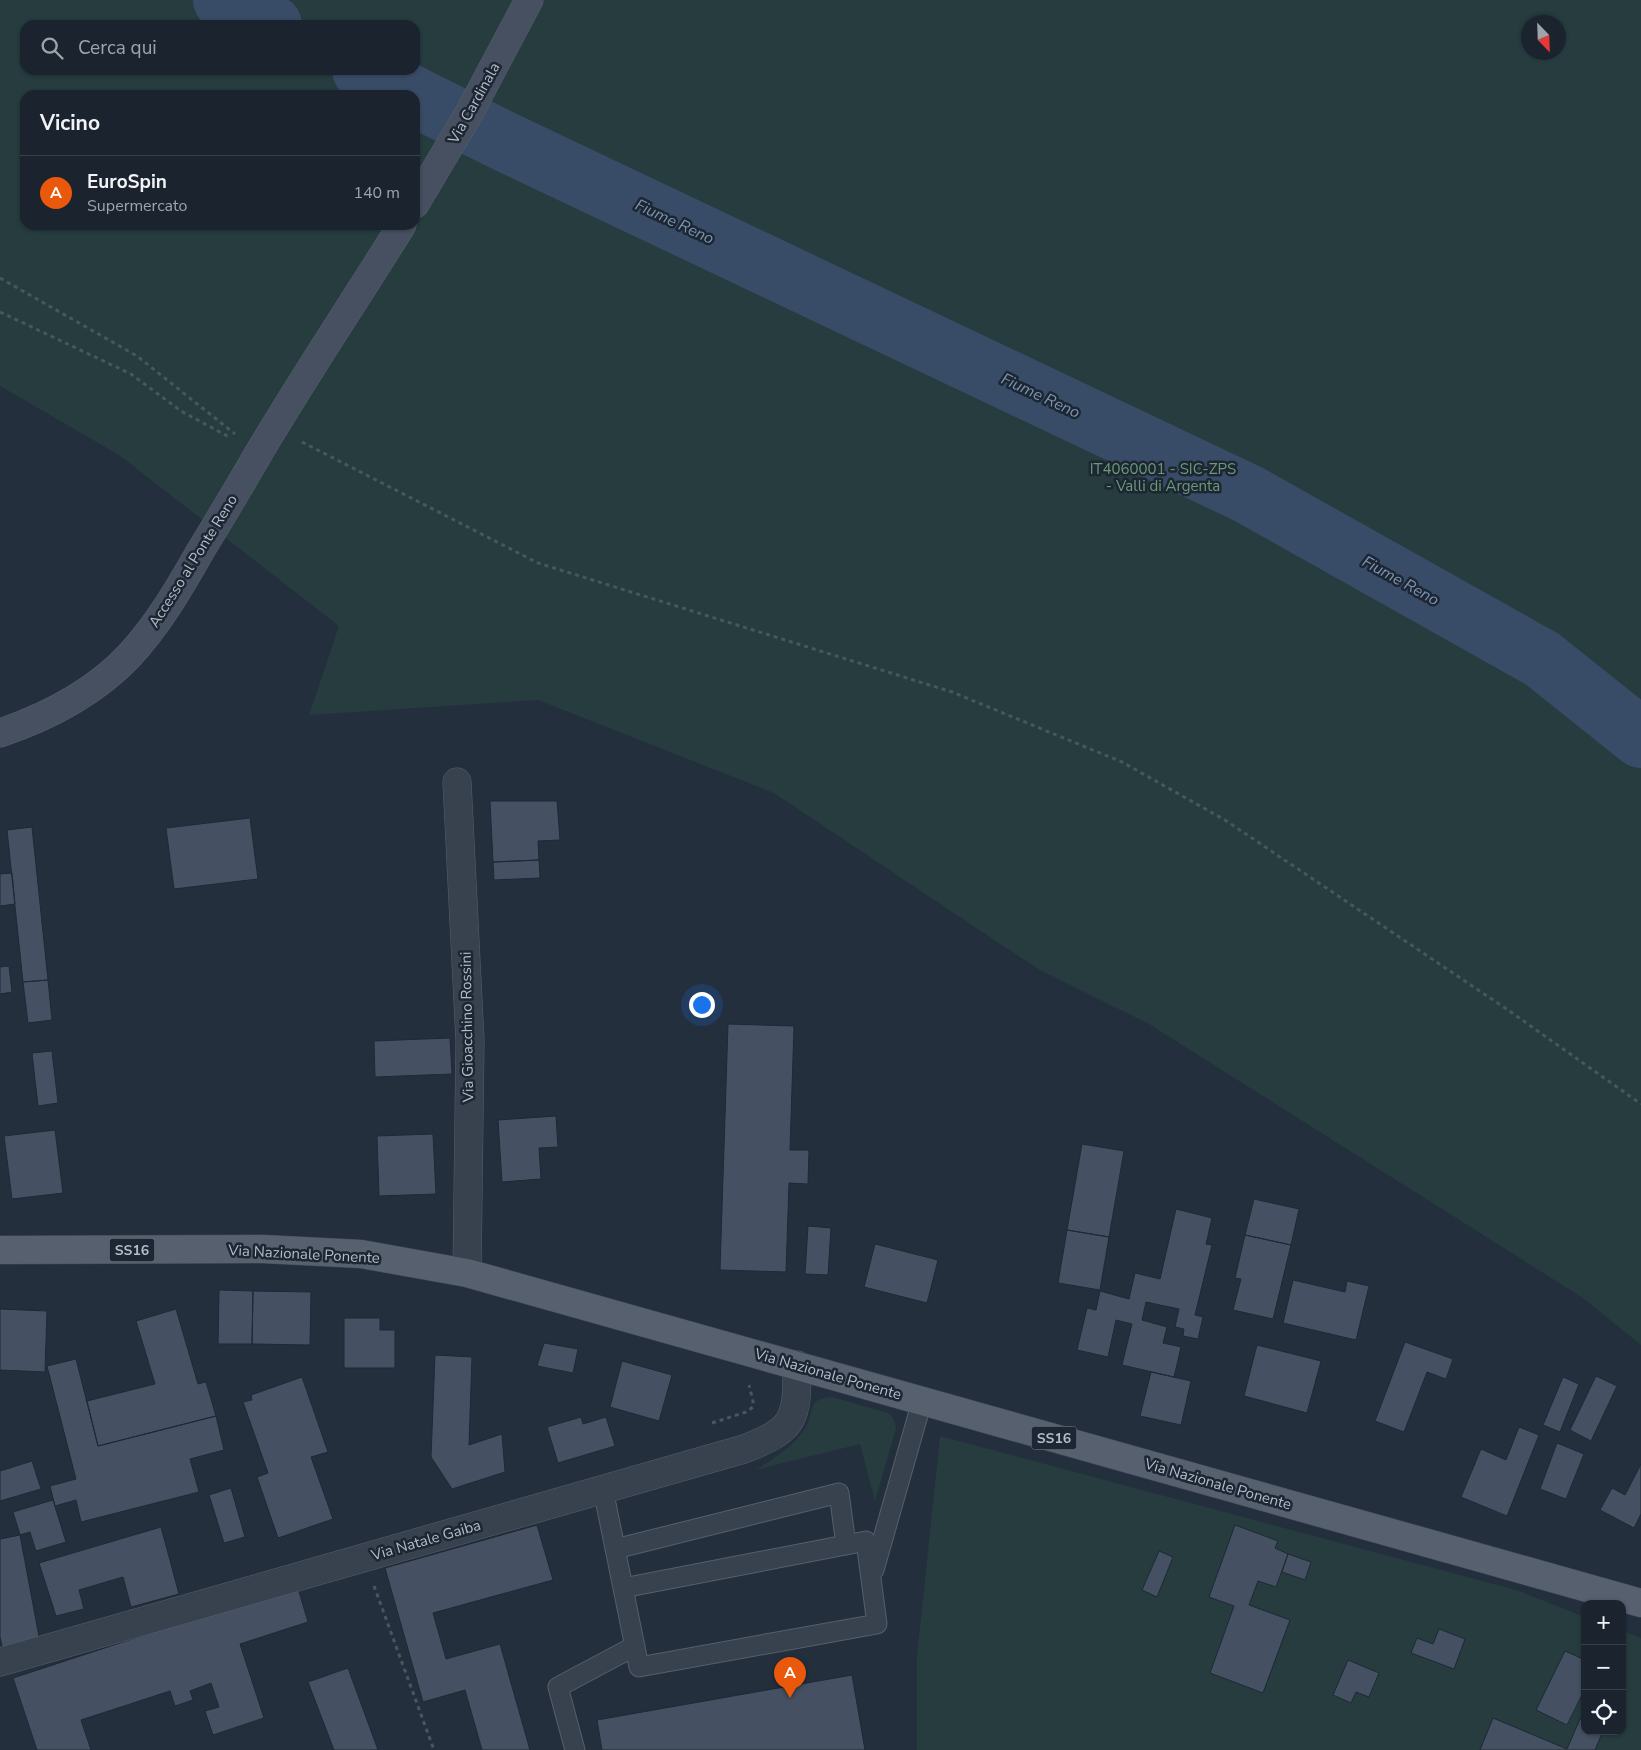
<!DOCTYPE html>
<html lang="it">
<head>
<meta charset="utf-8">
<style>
	body { margin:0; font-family:"Nunito Sans",sans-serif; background:#282f3a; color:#f1f3f6 }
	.controls { position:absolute; right:15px; bottom:15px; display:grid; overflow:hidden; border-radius:10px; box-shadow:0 1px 4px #0004 }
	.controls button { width:45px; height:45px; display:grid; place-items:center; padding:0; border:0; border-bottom:1px solid #39404a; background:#1b232e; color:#f1f3f6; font:25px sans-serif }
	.compass { position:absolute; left:1521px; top:15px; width:45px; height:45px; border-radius:50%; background:#1b232e; box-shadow:0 1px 4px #0004; rotate:157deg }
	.you { position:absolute; left:701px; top:1004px; width:18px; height:18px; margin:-12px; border:4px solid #fff; border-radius:50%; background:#1a73e8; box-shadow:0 0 0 8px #1a73e833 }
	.badge { display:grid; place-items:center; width:32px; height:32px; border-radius:50%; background:#ea580c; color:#fff; font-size:16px; font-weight:700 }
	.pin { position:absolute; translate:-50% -41px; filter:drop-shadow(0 1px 2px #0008) }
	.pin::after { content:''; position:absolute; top:26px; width:18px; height:15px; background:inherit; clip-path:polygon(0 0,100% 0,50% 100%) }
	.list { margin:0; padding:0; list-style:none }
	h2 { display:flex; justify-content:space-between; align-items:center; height:65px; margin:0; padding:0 20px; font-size:21px }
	h2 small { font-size:16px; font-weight:400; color:#a0a4aa }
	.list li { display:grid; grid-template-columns:32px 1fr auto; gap:15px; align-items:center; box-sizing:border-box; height:75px; padding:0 20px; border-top:1px solid #39404a }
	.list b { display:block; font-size:19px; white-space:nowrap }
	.list p { margin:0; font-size:16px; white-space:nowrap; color:#a0a4aa }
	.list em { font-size:16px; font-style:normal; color:#a0a4aa }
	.icon { flex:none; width:28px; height:28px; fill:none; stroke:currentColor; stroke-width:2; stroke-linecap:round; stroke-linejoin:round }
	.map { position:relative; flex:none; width:1641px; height:1750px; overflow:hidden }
	.search { position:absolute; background:#1b232e; box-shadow:0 1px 4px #0004; left:20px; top:20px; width:400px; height:55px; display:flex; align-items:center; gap:12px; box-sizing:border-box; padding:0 18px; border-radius:15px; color:#a0a4aa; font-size:19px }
	.panel { position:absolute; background:#1b232e; box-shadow:0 1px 4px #0004; left:20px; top:90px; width:400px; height:140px; border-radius:15px }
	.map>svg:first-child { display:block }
	.green { fill:#263c3f; fill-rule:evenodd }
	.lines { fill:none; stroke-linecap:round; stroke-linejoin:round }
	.river { stroke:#394c67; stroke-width:60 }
	.building { fill:#455162; stroke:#1f2835 }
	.lane-casing { stroke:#565f6c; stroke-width:21 }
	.street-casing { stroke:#565f6c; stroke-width:29 }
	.secondary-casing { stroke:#565f6c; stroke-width:29 }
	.primary-casing { stroke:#414a57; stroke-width:29 }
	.path { stroke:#44595c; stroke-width:3; stroke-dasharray:4 4; stroke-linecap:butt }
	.lane { stroke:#38414e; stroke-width:19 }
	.street { stroke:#38414e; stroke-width:28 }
	.secondary { stroke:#465061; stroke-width:28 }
	.primary { stroke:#56606e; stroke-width:28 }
	.labels { text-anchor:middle; stroke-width:5; stroke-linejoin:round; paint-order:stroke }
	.shield { fill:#1d2633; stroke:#878f9c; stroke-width:1 }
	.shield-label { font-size:14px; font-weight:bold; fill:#b4bcc9 }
	.street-label { font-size:15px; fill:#b4bcc9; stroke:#1d2633 }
	.park-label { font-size:15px; fill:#6b9a76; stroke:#1d2633 }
	.water-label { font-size:16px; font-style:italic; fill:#7c92b1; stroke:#1d2633 }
</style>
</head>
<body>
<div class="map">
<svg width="1641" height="1750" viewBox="0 0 1641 1750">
	<rect width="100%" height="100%" fill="#242f3e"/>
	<path class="green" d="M0 0H1641V1345L1583 1298 1149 1024 1038 969 774 793 538 700 309 715 339 626 119 455 0 386ZM1528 22H1558V52H1528ZM25 25H415V70H25ZM25 95H415V225H25Z
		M832 1397 888 1413C894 1417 895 1421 896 1428L875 1501 860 1444 755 1470C774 1459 794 1446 806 1427 810 1420 810 1411 814 1404 818 1398 826 1398 832 1397Z
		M940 1436 1516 1590 1585 1617V1731H1622V1631L1641 1638V1750H917V1657Z"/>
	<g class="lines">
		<path class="river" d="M223 0 272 25
			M362 70 412 95
			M415 97 512 145 1248 494 1542 659 1641 738"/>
	</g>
	<path class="building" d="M490 801H557L560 840 538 841 539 860 493 862Z
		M250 818 258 879 174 889 166 828Z
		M32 827 48 980 23 982 7 830Z
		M539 860 540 878 494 880 493 862Z
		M12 873 15 904 0 906V874Z
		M9 966 12 992 0 994V967Z
		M48 980 52 1020 28 1023 23 982Z
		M728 1024 794 1026 790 1150H809L808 1184 789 1183 786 1272 720 1270Z
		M450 1038 452 1074 375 1077 374 1041Z
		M52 1051 58 1103 38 1106 32 1053Z
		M556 1116 558 1147 539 1148 541 1179 502 1182 498 1120Z
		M55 1130 63 1193 12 1199 4 1136Z
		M433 1134 436 1194 379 1196 377 1136Z
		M1082 1144 1124 1151 1109 1237 1067 1230Z
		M1254 1199 1299 1209 1291 1245 1245 1235Z
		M1176 1209 1212 1218 1206 1244 1212 1245 1195 1315 1203 1317 1198 1339 1183 1336 1184 1329 1175 1327 1179 1309 1146 1302 1142 1320 1167 1327 1163 1343 1181 1347 1174 1377 1122 1365 1132 1324 1116 1320 1108 1357 1077 1350 1087 1308 1096 1310 1100 1291 1129 1299 1135 1273 1160 1279Z
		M808 1226 831 1228 828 1275 805 1274Z
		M1067 1230 1109 1237 1100 1290 1058 1283Z
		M1245 1235 1291 1245 1273 1319 1233 1310 1241 1279 1235 1278Z
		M875 1244 938 1260 927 1303 864 1287Z
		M1293 1280 1345 1292 1347 1281 1369 1286 1356 1340 1283 1323Z
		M219 1290 253 1291 252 1344H218Z
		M253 1291 311 1292 310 1345 252 1344Z
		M0 1309 47 1311 45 1372 0 1370Z
		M176 1309 198 1384 206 1382 216 1416 98 1446 87 1401 155 1384 136 1321Z
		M344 1318H380V1330H395V1368H344Z
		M1405 1342 1453 1359 1446 1379 1427 1372 1404 1432 1375 1421Z
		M544 1343 578 1349 573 1373 537 1366Z
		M1257 1345 1321 1361 1307 1413 1244 1396Z
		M435 1355 472 1357 469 1445 502 1434 505 1472 452 1489 431 1457Z
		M76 1359 98 1446 216 1416 224 1450 190 1459 199 1492 81 1522 76 1500 55 1506 50 1486 76 1479 47 1366Z
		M622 1361 672 1375 659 1421 610 1407Z
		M1151 1372 1191 1381 1181 1425 1140 1416Z
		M1596 1376 1617 1386 1591 1441 1570 1430Z
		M302 1377 328 1452 311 1457 333 1519 278 1538 257 1477 268 1473 243 1402 252 1400 251 1395Z
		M1563 1377 1579 1384 1560 1432 1543 1425Z
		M581 1417 583 1424 606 1417 615 1446 558 1463 547 1427Z
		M1519 1427 1539 1435 1507 1516 1461 1497 1481 1449 1506 1460Z
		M1557 1443 1584 1454 1566 1499 1540 1489Z
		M32 1461 41 1489 0 1501V1471Z
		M1641 1464V1514L1634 1528 1600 1510 1612 1488 1625 1495Z
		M231 1488 245 1537 224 1543 209 1495Z
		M53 1500 66 1542 36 1551 30 1532 20 1535 13 1512Z
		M537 1525 553 1580 433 1613 446 1659 500 1644 530 1750H482L465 1690 423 1702 385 1568Z
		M1235 1525 1278 1541 1275 1548 1288 1554 1276 1587 1258 1581 1249 1605 1290 1620 1263 1693 1210 1673 1234 1606 1209 1597Z
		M161 1527 179 1594 131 1607 123 1577 79 1590 84 1609 56 1616 39 1563Z
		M20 1535 40 1642 3 1650 0 1637V1539Z
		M1159 1551 1173 1557 1157 1597 1142 1590Z
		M1288 1554 1311 1562 1305 1580 1282 1572Z
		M297 1585 308 1622 240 1644 264 1718 213 1735 205 1711 219 1707 211 1683 190 1691 193 1700 175 1706 170 1691 81 1720 91 1750H37L13 1678Z
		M1439 1629 1465 1639 1454 1669 1411 1653 1417 1638 1433 1644Z
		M1565 1651 1585 1660V1689L1567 1725 1536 1710Z
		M1348 1660 1379 1673 1369 1697 1356 1692 1351 1703 1333 1695Z
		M348 1668 378 1750H334L308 1682Z
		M852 1675 865 1750H602L597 1720Z
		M1493 1718 1567 1749 1580 1719 1585 1721V1731H1603L1595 1750H1480Z"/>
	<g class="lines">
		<defs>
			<path id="lane" d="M603 1489 639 1667 877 1624 866 1541 623 1588
				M615 1549 839 1493 846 1545
				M874 1570 922 1401
				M575 1750 558 1687 635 1646"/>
			<path id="street" d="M457 782 470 1041 467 1273
				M0 1662 744 1449C796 1429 797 1419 797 1365"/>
			<path id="secondary" d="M415 204 468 115 529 0
				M0 733C47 717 94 693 129 656 158 625 180 587 201 550 220 519 239 487 257 456 303 378 354 302 402 225"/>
			<path id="primary" d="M0 1250 263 1249 361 1254 467 1273 1641 1603"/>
		</defs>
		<use href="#lane" class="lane-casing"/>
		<use href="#street" class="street-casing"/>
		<use href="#secondary" class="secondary-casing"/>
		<use href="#primary" class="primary-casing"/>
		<path class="path" d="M0 278 137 356 235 434
			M0 312 131 374 181 411 231 438
			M302 442 538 563 952 692 1122 762 1225 820 1508 1010 1641 1104
			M712 1423 746 1412 753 1407V1401L749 1385
			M374 1586 434 1750"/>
		<use href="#lane" class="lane"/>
		<use href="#street" class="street"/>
		<use href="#secondary" class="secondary"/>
		<use href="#primary" class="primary"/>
	</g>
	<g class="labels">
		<g class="shield">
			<rect x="109.5" y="1238.5" width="45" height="23" rx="4"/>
			<rect x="1031.5" y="1426.5" width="45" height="23" rx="4"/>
		</g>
		<g class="shield-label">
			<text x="132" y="1255">SS16</text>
			<text x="1054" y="1443">SS16</text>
		</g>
		<g class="street-label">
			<text transform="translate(474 103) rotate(-61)" y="5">Via Cardinala</text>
			<text transform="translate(193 561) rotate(-58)" y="5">Accesso al Ponte Reno</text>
			<text transform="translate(467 1027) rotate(-91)" y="5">Via Gioacchino Rossini</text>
			<text transform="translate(304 1254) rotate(3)" y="5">Via Nazionale Ponente</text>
			<text transform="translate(828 1374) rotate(16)" y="5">Via Nazionale Ponente</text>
			<text transform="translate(1218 1484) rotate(16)" y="5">Via Nazionale Ponente</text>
			<text transform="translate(426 1540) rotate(-16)" y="5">Via Natale Gaiba</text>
		</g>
		<g class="park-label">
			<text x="1163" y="474">IT4060001 - SIC-ZPS<tspan x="1163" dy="17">- Valli di Argenta</tspan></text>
		</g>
		<g class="water-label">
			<text transform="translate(675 221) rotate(25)" y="6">Fiume Reno</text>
			<text transform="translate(1041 395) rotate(25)" y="6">Fiume Reno</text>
			<text transform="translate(1401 580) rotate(29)" y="6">Fiume Reno</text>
		</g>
	</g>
</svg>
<div class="controls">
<button>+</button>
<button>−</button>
<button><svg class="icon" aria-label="locate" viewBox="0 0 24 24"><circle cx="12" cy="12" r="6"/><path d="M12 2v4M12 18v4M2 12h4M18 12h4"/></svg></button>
</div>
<svg class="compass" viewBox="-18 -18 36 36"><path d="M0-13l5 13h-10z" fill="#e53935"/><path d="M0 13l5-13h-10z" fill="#a0a4aa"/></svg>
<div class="you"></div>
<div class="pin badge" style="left:790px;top:1698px">A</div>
<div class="search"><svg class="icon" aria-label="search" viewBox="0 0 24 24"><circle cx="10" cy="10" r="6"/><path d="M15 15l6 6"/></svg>Cerca qui</div>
<section class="panel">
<h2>Vicino<small></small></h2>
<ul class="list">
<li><span class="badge">A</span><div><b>EuroSpin</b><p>Supermercato</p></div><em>140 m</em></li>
</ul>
</section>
</div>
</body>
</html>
